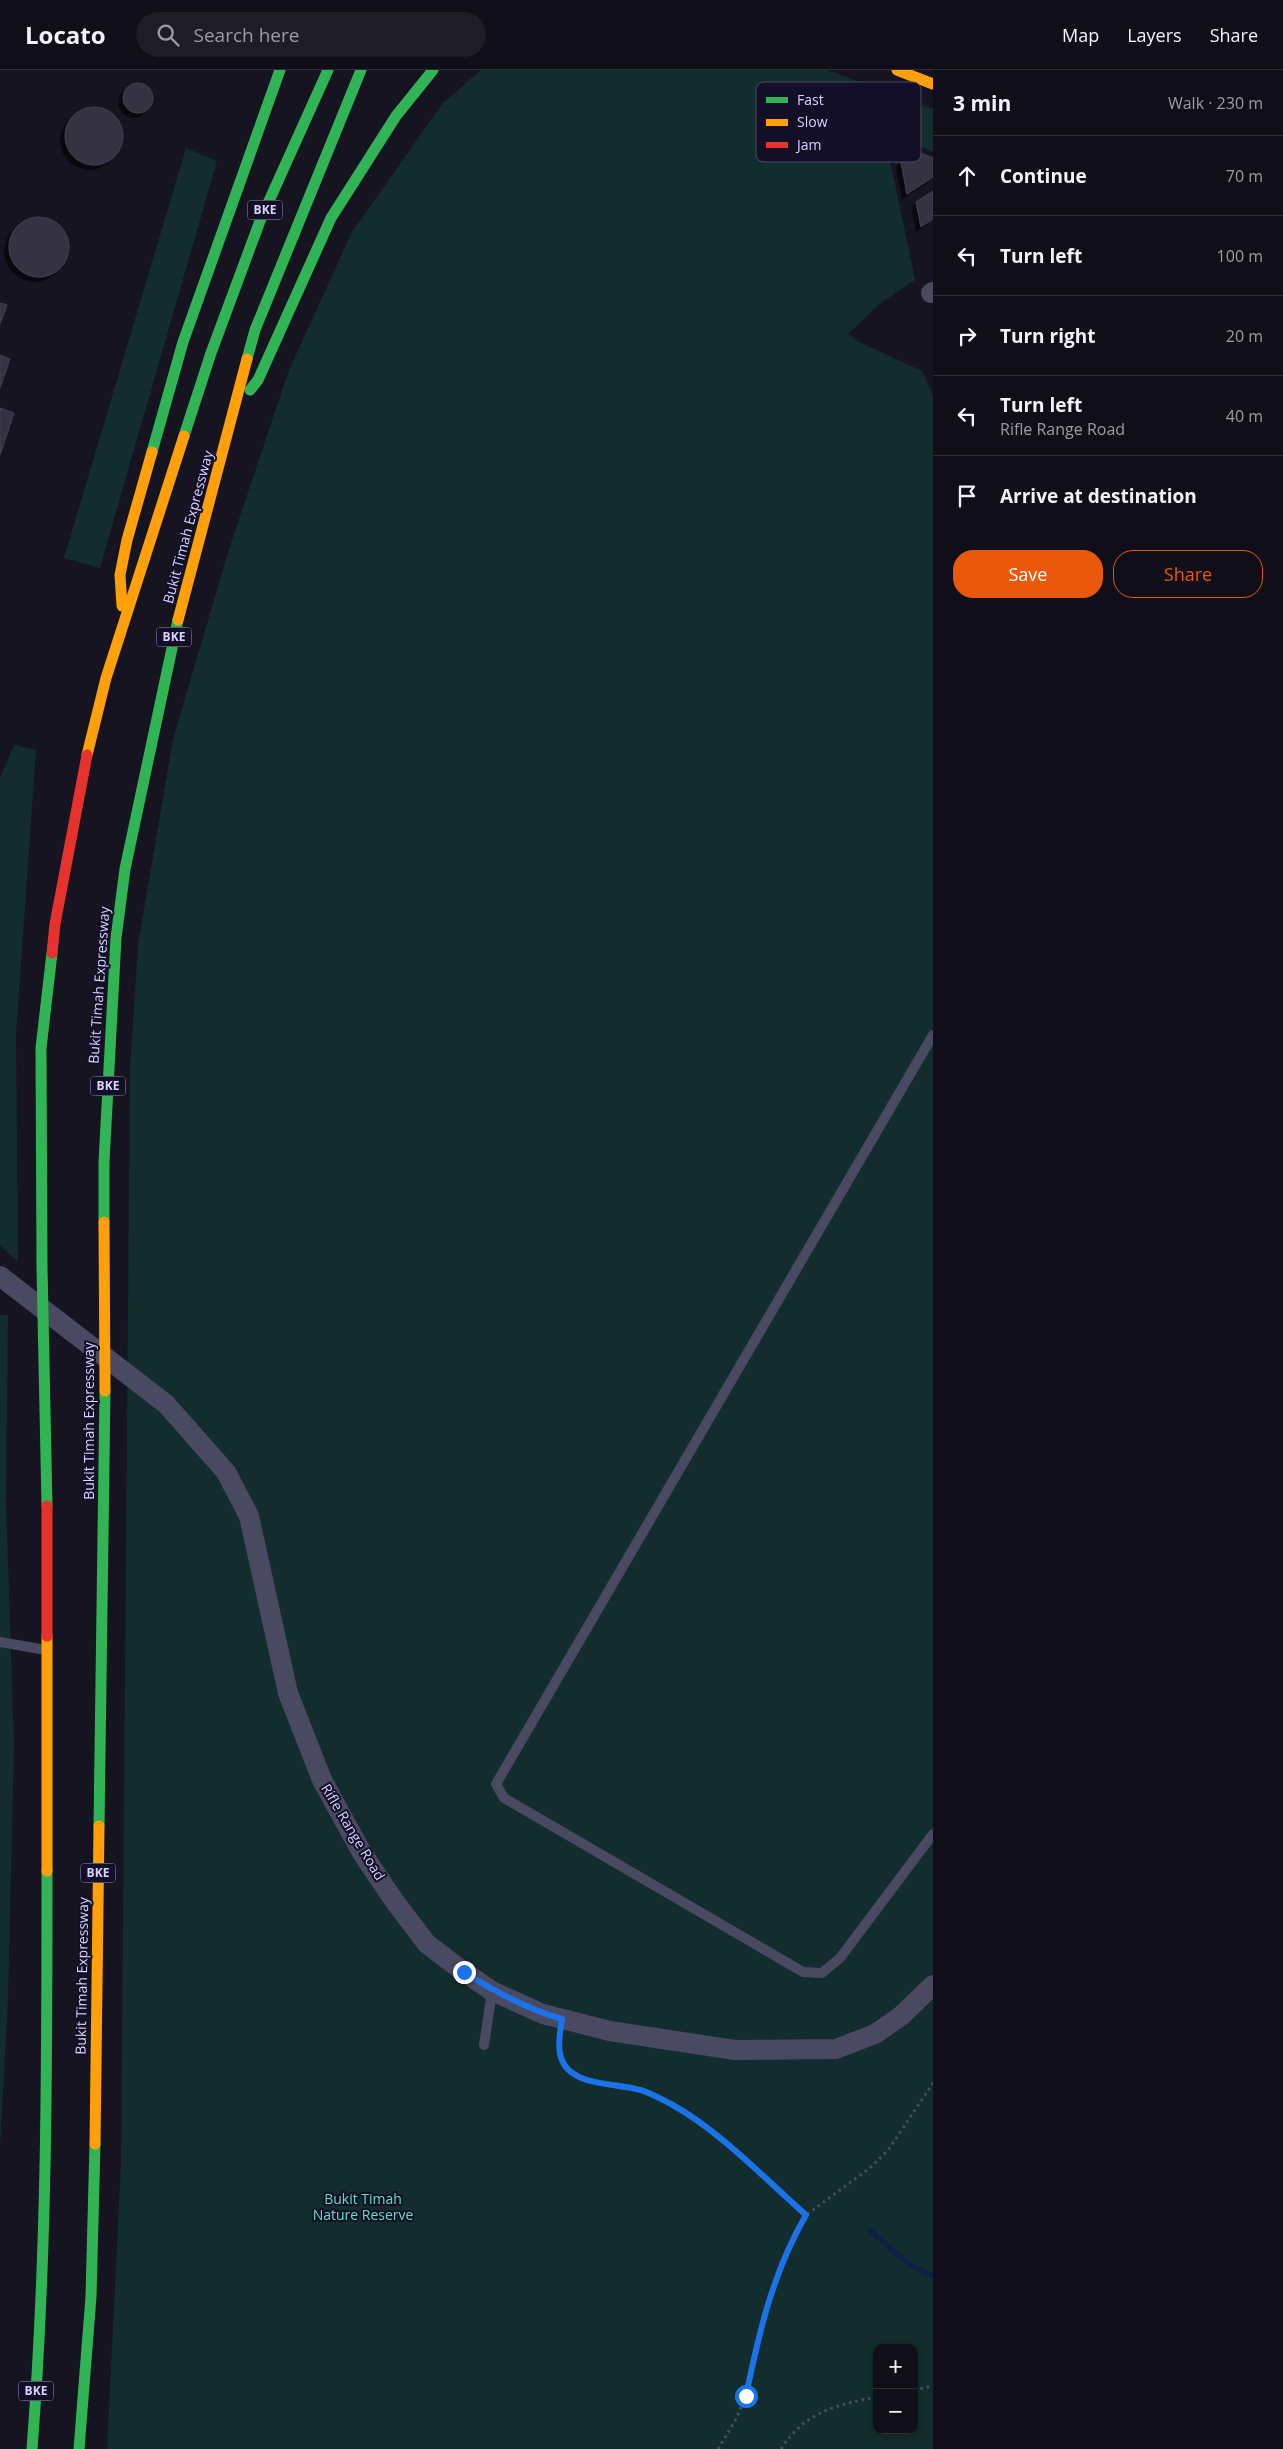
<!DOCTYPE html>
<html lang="en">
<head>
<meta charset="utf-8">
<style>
	body { margin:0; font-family:"Open Sans",sans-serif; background:#1e1d26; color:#f1f3f6 }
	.controls { position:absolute; right:15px; bottom:15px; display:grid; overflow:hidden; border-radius:10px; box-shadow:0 2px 8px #0003 }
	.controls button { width:45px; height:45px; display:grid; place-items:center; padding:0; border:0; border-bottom:1px solid #302f38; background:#100f19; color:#f1f3f6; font:25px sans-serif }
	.stop { position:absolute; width:15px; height:15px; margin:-11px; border:4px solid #1a73e8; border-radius:50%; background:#fff }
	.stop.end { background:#1a73e8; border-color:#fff; box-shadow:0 1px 5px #0008 }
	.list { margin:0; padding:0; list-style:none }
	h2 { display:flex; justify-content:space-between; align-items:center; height:65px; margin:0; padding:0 20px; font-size:21px }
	h2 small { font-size:16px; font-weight:400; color:#9c9ca2 }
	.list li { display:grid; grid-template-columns:32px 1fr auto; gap:15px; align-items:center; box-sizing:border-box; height:80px; padding:0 20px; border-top:1px solid #302f38 }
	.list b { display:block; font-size:19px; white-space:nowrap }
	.list p { margin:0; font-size:16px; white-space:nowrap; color:#9c9ca2 }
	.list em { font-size:16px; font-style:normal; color:#9c9ca2 }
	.actions { display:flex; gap:10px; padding:15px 20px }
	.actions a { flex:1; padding:11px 0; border:1px solid #ea580c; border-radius:20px; text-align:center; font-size:18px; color:#ea580c }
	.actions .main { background:#ea580c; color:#fff }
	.icon { flex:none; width:28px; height:28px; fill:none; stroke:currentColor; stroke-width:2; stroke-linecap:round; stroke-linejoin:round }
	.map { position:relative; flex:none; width:933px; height:2379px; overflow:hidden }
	header { display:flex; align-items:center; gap:30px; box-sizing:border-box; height:70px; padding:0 25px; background:#100f19; border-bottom:1px solid #302f38 }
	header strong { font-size:24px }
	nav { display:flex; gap:28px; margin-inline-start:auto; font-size:18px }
	.search { width:350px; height:45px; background:#1e1d26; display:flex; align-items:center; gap:12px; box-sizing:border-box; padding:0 18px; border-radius:28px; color:#9c9ca2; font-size:19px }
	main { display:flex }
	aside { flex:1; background:#100f19 }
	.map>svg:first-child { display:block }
	.green { fill:#132c2d; fill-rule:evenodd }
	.water { fill:#0d2144 }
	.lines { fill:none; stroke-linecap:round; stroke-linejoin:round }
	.stream { stroke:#0d2144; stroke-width:5.5 }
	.building { fill:#343243; stroke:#433f54; filter:url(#shadow) }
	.path { stroke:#44505f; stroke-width:3; stroke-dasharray:2.5 4; stroke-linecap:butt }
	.lane { stroke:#4a4962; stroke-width:10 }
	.street { stroke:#4a4962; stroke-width:20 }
	.fast { stroke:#30b455; stroke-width:11 }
	.slow { stroke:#ff9f0a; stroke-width:11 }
	.jam { stroke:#e5322d; stroke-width:11 }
	.route { stroke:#1a73e8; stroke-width:6 }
	.labels { text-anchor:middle; stroke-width:4; stroke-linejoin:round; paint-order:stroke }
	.shield { fill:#130f26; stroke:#9e99be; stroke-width:1 }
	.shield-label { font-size:12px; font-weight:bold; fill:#d9d4ff }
	.street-label { font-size:14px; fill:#d9d4ff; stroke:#130f26 }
	.park-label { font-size:14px; fill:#5fe0c0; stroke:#130f26 }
	.key { fill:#130f26; stroke:#4e4a67; stroke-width:1 }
	.key-label { font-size:14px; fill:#d9d4ff }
</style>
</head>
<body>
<header>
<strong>Locato</strong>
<div class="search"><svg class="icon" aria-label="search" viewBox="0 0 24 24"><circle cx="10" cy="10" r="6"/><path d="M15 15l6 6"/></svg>Search here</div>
<nav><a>Map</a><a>Layers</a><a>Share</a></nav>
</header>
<main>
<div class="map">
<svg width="933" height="2379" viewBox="0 0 933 2379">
	<defs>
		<filter id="shadow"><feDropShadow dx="-4.5" dy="4.5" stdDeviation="0" flood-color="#0009"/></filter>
	</defs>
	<rect width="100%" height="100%" fill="#161421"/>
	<path class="green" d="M481 0H827L933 39V82L884 61 915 210 882 232 848 264 857 271 922 301 933 325V2379H107L121 2094 130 999 138 875 173 669 229 479 289 300 352 162 443 33ZM877 2278H914V2360H877Z
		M186 78 217 91 100 498 64 488Z
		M14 675 36 680 16 965 18 1192 0 1176V708Z
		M0 1245H8L6 1432 14 1675 8 1930 0 2077Z"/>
	<path class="water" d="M891 69 917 81 894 96 888 71Z"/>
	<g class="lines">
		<path class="stream" d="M870 2160 909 2194 933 2206"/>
	</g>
	<path class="building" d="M123 28a15 15 0 1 1 30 0a15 15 0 1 1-30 0Z
		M65 66a29 29 0 1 1 58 0a29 29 0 1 1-58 0Z
		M918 82 933 88V107L907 124 901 92Z
		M933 121V149L921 157 916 132Z
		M9 177a30 30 0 1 1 60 0a30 30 0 1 1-60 0Z
		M0 233 7 235 0 254Z
		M0 285 10 289 0 318Z
		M0 338 14 343 0 385Z"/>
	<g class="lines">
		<path class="path" d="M559 1967C553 2018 608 2008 640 2019 700 2041 758 2103 806 2145
			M914 2320 933 2316
			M718 2379 735 2351 746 2326 765 2238 795 2163 806 2145 870 2098 889 2079 933 2013
			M781 2379C805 2342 835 2335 877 2327"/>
		<path class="lane" d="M933 965 496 1714 504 1728 803 1902 822 1903 840 1888 933 1764
			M0 1572 46 1580
			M484 1975 492 1921"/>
		<path class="street" d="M931 223 933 222
			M0 1206 166 1334 226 1402 249 1446 288 1623 322 1710 362 1783 395 1832 427 1874 464 1902 492 1921 543 1944 610 1961 735 1980 836 1979 875 1964 901 1946 933 1915"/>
		<path class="fast" d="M247 289 255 260 361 0
			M250 320 258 310 331 148 396 46 433 0
			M184 366 211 283 260 151 328 0
			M152 382 183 272 280 0
			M104 1152V1092L116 868 125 799 178 550
			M47 1436 42 1197 41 978 52 883
			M99 1756 105 1321
			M32 2379C47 2187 47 1994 47 1801
			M79 2379 91 2227 95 2074"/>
		<path class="slow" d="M897 0 933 14
			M122 536 120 505 127 470 152 382
			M178 550 247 289
			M87 685 106 608 184 366
			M104 1152 105 1321
			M47 1566V1801
			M95 2074 99 1756"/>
		<path class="jam" d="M52 883 55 854 87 685
			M47 1436V1566"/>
	</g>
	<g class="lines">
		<path class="route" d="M464 1902C495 1922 527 1939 562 1949 559 1968 554 1992 574 2004 588 2014 619 2015 636 2019 648 2021 661 2029 671 2034 720 2061 764 2108 806 2145 773 2202 759 2262 746 2326"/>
	</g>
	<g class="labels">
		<g class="shield">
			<rect x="247.5" y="130.5" width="35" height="19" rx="4"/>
			<rect x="156.5" y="557.5" width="35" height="19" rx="4"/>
			<rect x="90.5" y="1006.5" width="35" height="19" rx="4"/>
			<rect x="80.5" y="1793.5" width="35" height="19" rx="4"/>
			<rect x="18.5" y="2311.5" width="35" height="19" rx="4"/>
		</g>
		<g class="shield-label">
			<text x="265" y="144">BKE</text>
			<text x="174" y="571">BKE</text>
			<text x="108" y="1020">BKE</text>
			<text x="98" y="1807">BKE</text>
			<text x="36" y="2325">BKE</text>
		</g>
		<g class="street-label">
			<text transform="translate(188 457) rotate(-75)" y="5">Bukit Timah Expressway</text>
			<text transform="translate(99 915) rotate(-86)" y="5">Bukit Timah Expressway</text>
			<text transform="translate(89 1351) rotate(-90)" y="5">Bukit Timah Expressway</text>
			<text transform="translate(353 1762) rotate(59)" y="5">Rifle Range Road</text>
			<text transform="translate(82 1906) rotate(-89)" y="5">Bukit Timah Expressway</text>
		</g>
		<g class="park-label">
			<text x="363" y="2134">Bukit Timah<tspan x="363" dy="16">Nature Reserve</tspan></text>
		</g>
	</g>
	<rect x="756" y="12" width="165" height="80" rx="8" class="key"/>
	<rect x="766" y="27" width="22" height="6" fill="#30b455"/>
	<rect x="766" y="49" width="22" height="7" fill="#ff9f0a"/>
	<rect x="766" y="72" width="22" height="6" fill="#e5322d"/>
	<g class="key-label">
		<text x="797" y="35">Fast</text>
		<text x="797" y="57">Slow</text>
		<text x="797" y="80">Jam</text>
	</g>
</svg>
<div class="controls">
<button>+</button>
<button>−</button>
</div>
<div class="stop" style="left:746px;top:2326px"></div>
<div class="stop end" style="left:464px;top:1902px"></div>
</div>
<aside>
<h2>3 min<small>Walk · 230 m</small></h2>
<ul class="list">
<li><svg class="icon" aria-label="ahead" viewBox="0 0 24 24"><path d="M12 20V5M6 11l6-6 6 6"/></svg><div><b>Continue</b></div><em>70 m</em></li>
<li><svg class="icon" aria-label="left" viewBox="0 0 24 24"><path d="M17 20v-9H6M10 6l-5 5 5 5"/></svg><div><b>Turn left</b></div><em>100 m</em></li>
<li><svg class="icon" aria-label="right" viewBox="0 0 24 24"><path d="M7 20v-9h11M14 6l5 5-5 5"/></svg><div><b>Turn right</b></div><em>20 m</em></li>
<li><svg class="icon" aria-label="left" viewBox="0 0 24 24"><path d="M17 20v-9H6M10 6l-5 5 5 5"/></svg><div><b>Turn left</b><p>Rifle Range Road</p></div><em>40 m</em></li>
<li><svg class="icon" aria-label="arrive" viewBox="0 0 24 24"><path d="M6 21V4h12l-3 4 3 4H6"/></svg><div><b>Arrive at destination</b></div></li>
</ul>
<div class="actions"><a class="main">Save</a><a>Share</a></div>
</aside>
</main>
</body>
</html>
